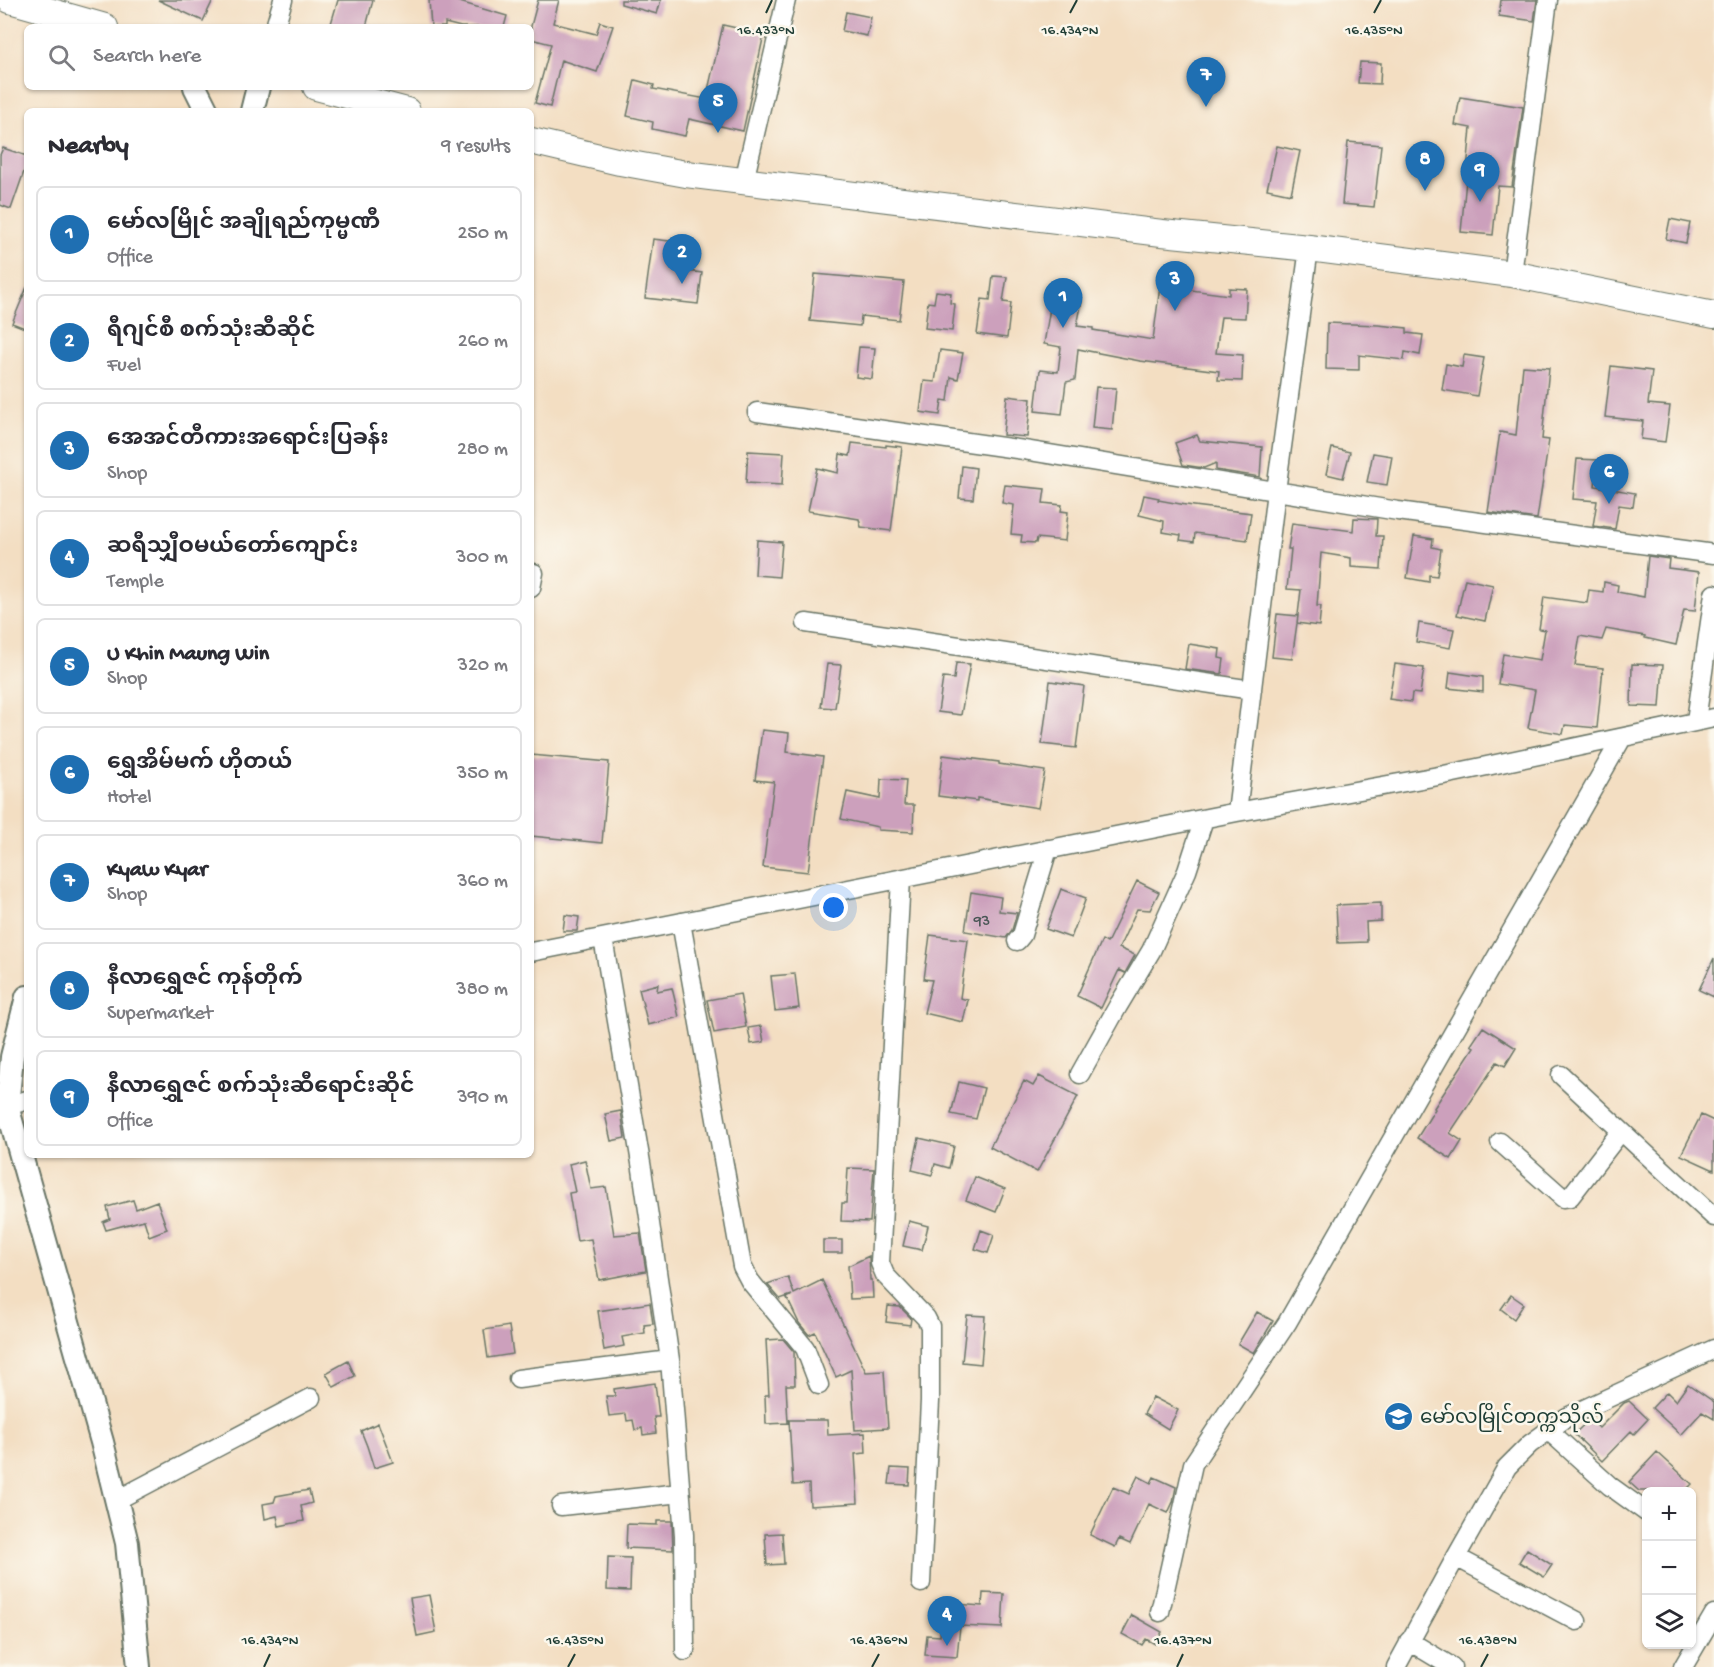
<!DOCTYPE html>
<html lang="en">
<head>
<meta charset="utf-8">
<style>
	body { margin:0; font-family:"Gochi Hand","Noto Sans Myanmar",sans-serif; background:#f7f7f7; color:#2b2b33 }
	.controls { position:absolute; right:18px; bottom:18px; display:grid; overflow:hidden; border-radius:9px; box-shadow:0 2px 4px #0004 }
	.controls button { width:54px; height:54px; display:grid; place-items:center; padding:0; border:0; border-bottom:2px solid #e1e1e2; background:#fff; color:#2b2b33; font:30px sans-serif }
	.you { position:absolute; left:834px; top:908px; width:21px; height:21px; margin:-15px; border:4px solid #fff; border-radius:50%; background:#1a73e8; box-shadow:0 0 0 9px #1a73e833 }
	.badge { display:grid; place-items:center; width:39px; height:39px; border-radius:50%; background:#1f6fb2; color:#fff; font-size:20px; font-weight:700 }
	.pin { position:absolute; translate:-50% -50px; filter:drop-shadow(0 2px 3px #0008) }
	.pin::after { content:''; position:absolute; top:32px; width:21px; height:18px; background:inherit; clip-path:polygon(0 0,100% 0,50% 100%) }
	.list { margin:0; padding:0; list-style:none }
	h2 { display:flex; justify-content:space-between; align-items:center; height:78px; margin:0; padding:0 24px; font-size:26px }
	h2 small { font-size:20px; font-weight:400; color:#7c7c81 }
	.list li { display:grid; grid-template-columns:39px 1fr auto; gap:18px; align-items:center; box-sizing:border-box; height:96px; margin:0 12px 12px; padding:0 12px; border:2px solid #e1e1e2; border-radius:9px }
	.list b { display:block; font-size:22px; white-space:nowrap }
	.list p { margin:0; font-size:20px; white-space:nowrap; color:#7c7c81 }
	.list em { font-size:20px; font-style:normal; color:#7c7c81 }
	.icon { flex:none; width:33px; height:33px; fill:none; stroke:currentColor; stroke-width:2; stroke-linecap:round; stroke-linejoin:round }
	.map { position:relative; flex:none; width:1714px; height:1667px; overflow:hidden }
	.search { position:absolute; background:#fff; box-shadow:0 2px 4px #0004; left:24px; top:24px; width:510px; height:66px; display:flex; align-items:center; gap:15px; box-sizing:border-box; padding:0 21px; border-radius:9px; color:#7c7c81; font-size:22px }
	.panel { position:absolute; background:#fff; box-shadow:0 2px 4px #0004; left:24px; top:108px; width:510px; height:1050px; border-radius:9px }
	.map>svg:first-child { display:block }
	.building { fill:#cca0bc }
	.lines { fill:none; stroke-linecap:round; stroke-linejoin:round }
	.minor-casing { stroke:#697566; stroke-width:21 }
	.major-casing { stroke:#697566; stroke-width:26 }
	.highway-casing { stroke:#697566; stroke-width:28 }
	.minor { stroke:#fff; stroke-width:18 }
	.major { stroke:#fff; stroke-width:22 }
	.highway { stroke:#fff; stroke-width:26 }
	.ticks { fill:none; stroke:#1f3d34; stroke-width:2 }
	.labels { text-anchor:middle; stroke-width:5; stroke-linejoin:round; paint-order:stroke }
	.number-label { font-size:16px; fill:#4a5656 }
	.poi-label { font-size:20px; fill:#1f3d34; stroke:#fbf7ec; text-anchor:start }
	.ticks-label { font-size:15px; text-anchor:middle; fill:#1f3d34; stroke:#fbf7ec; stroke-width:5; stroke-linejoin:round; paint-order:stroke }
</style>
</head>
<body>
<div class="map">
<svg width="1714" height="1667" viewBox="0 0 1714 1667">
	<rect width="100%" height="100%" fill="#fbf7ec"/>
	<filter id="ink" filterUnits="userSpaceOnUse"><feTurbulence type="fractalNoise" baseFrequency=".0167" numOctaves="2"/><feDisplacementMap in="SourceGraphic" scale="12" xChannelSelector="R" yChannelSelector="G"/><feConvolveMatrix kernelMatrix="1 2 1 2 8 2 1 2 1" color-interpolation-filters="sRGB"/></filter>
	<filter id="wash" filterUnits="userSpaceOnUse"><feTurbulence type="fractalNoise" baseFrequency=".008" numOctaves="4" result="noise"/><feDisplacementMap in="SourceGraphic" scale="24" xChannelSelector="R" yChannelSelector="G"/><feGaussianBlur stdDeviation="1.35" result="paint"/><feColorMatrix in="noise" values="0 0 0 0 0 0 0 0 0 0 0 0 0 0 0 0 0 1.4 0 .05"/><feComposite in="paint" operator="in"/></filter>
	<g filter="url(#wash)">
		<rect width="100%" height="100%" fill="#f3dec2"/>
		<g id="blocks">
			<path class="building" d="M158 0H213L203 21Z
				M338 0H373L366 27H330Z
				M429 0H453L507 16 504 27H461L445 23V27H431Z
				M538 0H559L553 23 596 34 600 22 613 26 597 72 561 60 550 107 535 103 551 44 531 39V26Z
				M621 0H661L657 14 621 4Z
				M1501 0H1537L1534 21 1499 16Z
				M846 12 871 17 867 36 842 31Z
				M723 25 764 34 743 131 689 119 685 136 652 129 653 122 627 116 635 80 654 85 653 89 706 99Z
				M1360 62 1381 63 1380 84 1358 83Z
				M1460 97 1523 107 1512 187 1498 186 1493 235 1461 232 1471 128 1455 125Z
				M1348 142 1381 145 1374 207 1342 204Z
				M1277 146 1300 151 1291 194 1267 189Z
				M3 148 27 156V163L11 209 0 205V155Z
				M1670 219 1690 223 1686 243 1666 239Z
				M653 239 677 242 674 269 702 273 698 304 645 298Z
				M815 274 904 282 899 320 861 316 860 326 810 321Z
				M993 276 1007 277 1003 302 1011 303 1007 338 977 334 982 299 990 300Z
				M1160 286 1229 295V288L1247 289 1245 318 1221 317 1216 353 1243 355 1242 381 1218 380 1219 371 1140 361 1078 349 1075 380 1066 382 1062 414 1035 411 1040 370 1058 372 1061 347 1044 344 1052 296 1082 301 1077 326 1093 328V330L1153 340Z
				M27 287V329L12 323Z
				M936 291 951 293 950 303 955 304 952 331 925 328 928 302 934 303Z
				M1327 323 1378 325 1407 328V333L1423 335 1420 355 1405 352 1404 360 1359 355V370L1326 369Z
				M859 347 875 348 872 379 856 377Z
				M940 350 963 353 958 379 951 377 948 401 942 400 940 415 920 412 924 381 935 382Z
				M1464 355 1484 358 1477 396 1442 390 1446 364 1462 367Z
				M1523 366 1549 368 1542 439 1549 440 1537 519 1488 512 1500 432 1516 435Z
				M1611 366 1652 371 1648 404 1670 406 1665 442 1641 439 1643 421 1605 417Z
				M1096 387 1116 388 1112 430 1092 428Z
				M1007 396 1031 399 1027 437 1003 435Z
				M1197 435 1200 441 1262 447 1260 477 1216 470V463L1204 468 1183 465 1175 443Z
				M852 443 886 447V445L902 447 891 531 861 527 859 519 808 511 817 468 838 473 840 454 850 456Z
				M1332 448 1350 452 1343 478 1326 474Z
				M748 451 784 453 782 485 746 483Z
				M1373 453 1392 456 1387 485 1367 482Z
				M1577 459 1598 460 1595 486 1635 493 1633 507 1619 505 1615 529 1593 526 1597 501 1573 499Z
				M962 466 976 468 973 499 959 498Z
				M1005 485 1045 489 1043 503 1062 505 1061 511 1068 512 1065 541 1037 538 1036 543 1021 542 1022 535 1011 534 1014 505 1002 503Z
				M1144 495 1159 498 1158 500 1186 505 1251 513 1247 540 1195 533 1194 542 1180 540 1181 535 1163 532 1164 521 1139 515Z
				M1354 518 1377 519 1376 536H1383L1381 569 1351 567V558L1321 553 1317 606H1321L1319 626 1297 623 1301 590 1287 589 1291 549H1288L1292 523 1353 531Z
				M1414 536 1433 539 1432 547 1441 549 1437 576 1429 575V582L1407 578Z
				M757 540 782 542 779 577 755 575Z
				M1648 556 1669 559 1668 568 1699 572 1695 611 1684 610 1676 645 1645 638V636L1606 629 1602 640 1580 636 1575 665 1603 668 1597 728 1565 725 1563 734 1528 728 1535 690 1498 684 1503 654 1540 660 1545 630 1539 629 1544 597 1587 603 1589 590 1603 592 1604 582 1618 585 1617 592 1644 597Z
				M1465 579 1493 585 1485 621 1457 615Z
				M1277 614 1298 616 1292 659 1272 657Z
				M1419 623 1454 629 1450 648 1416 642Z
				M1189 644 1220 649 1219 658 1224 659 1222 674 1185 669Z
				M956 663 970 664 961 715 938 712 943 678 954 679Z
				M827 664 841 665 835 708 821 707Z
				M1395 664 1424 668 1420 694 1412 693 1411 702 1389 699Z
				M1632 664 1663 665 1660 707 1631 706Z
				M1450 672 1483 677V692L1448 688Z
				M1050 681 1084 686 1076 748 1042 744Z
				M762 730 789 733 787 752 823 757 808 872 763 867 774 782 755 780Z
				M531 755 609 762 602 843 531 836Z
				M943 755 999 762V764L1045 771 1038 808 977 798V801L938 796Z
				M881 779 906 780 904 805H914L913 832 878 830V827L841 819 847 792 880 799Z
				M1137 881 1159 892 1150 910 1137 909 1119 948 1135 955 1125 973 1119 970 1101 1008 1077 996 1102 940 1107 943Z
				M1061 889 1086 898 1071 938 1046 929Z
				M971 892 1001 897 999 911 1017 913 1012 930 1006 938 965 931Z
				M1381 903V921L1366 922 1367 942 1338 943 1336 905Z
				M565 915 579 917 577 931H563Z
				M930 935 968 940 960 998 968 1000 963 1022 924 1013 932 980 924 979Z
				M1714 958V997L1699 990Z
				M795 974 799 1008 775 1011 771 976Z
				M658 984 657 991 672 988 679 1017 648 1025 639 989Z
				M740 994 746 1027 714 1033 707 1000Z
				M761 1026 764 1042 751 1044 748 1028Z
				M1483 1027 1516 1048 1505 1066 1497 1062 1450 1133 1462 1141 1451 1159 1417 1138 1435 1109 1434 1108 1474 1047 1471 1045Z
				M1039 1076 1078 1096 1037 1172 990 1147 1024 1081 1033 1086Z
				M959 1082 984 1088 976 1119 951 1114Z
				M621 1111 625 1138 611 1141 605 1114Z
				M1701 1115 1714 1121V1170L1681 1155Z
				M919 1138 954 1146 949 1168 935 1164 932 1175 912 1170Z
				M585 1160 591 1189 606 1187 614 1235 640 1233 646 1271 599 1280 591 1239 577 1241 569 1193 575 1192 569 1164Z
				M848 1168 874 1169 870 1222 841 1221 842 1203H846Z
				M975 1177 1005 1189 996 1212 966 1200Z
				M133 1200 136 1209 157 1201 167 1229 149 1236 144 1220 106 1230 103 1222 110 1219 107 1207Z
				M909 1221 928 1226 922 1250 903 1246Z
				M981 1230 994 1235 988 1253 975 1249Z
				M823 1240H842V1253H823Z
				M869 1256 870 1280H872L873 1298 850 1299 848 1266Z
				M788 1277 794 1294 822 1280 866 1372 884 1371 888 1428 855 1430 851 1370 836 1377 815 1332 809 1335 799 1323 787 1298 792 1295 780 1299 767 1284Z
				M1511 1295 1524 1304 1514 1319 1501 1309Z
				M650 1303 653 1324 644 1325 645 1333 622 1337 624 1346 604 1350 598 1311Z
				M888 1306 900 1307 911 1318 910 1325 886 1322Z
				M1257 1312 1273 1321 1254 1353 1238 1344Z
				M967 1315 985 1316 981 1364 962 1362Z
				M509 1326 513 1354 488 1358 484 1330Z
				M783 1339 794 1352 795 1385H786L788 1423 766 1424 765 1395H769L766 1340Z
				M348 1361 355 1376 334 1387 326 1373Z
				M655 1383 659 1417H654L656 1433 643 1435 642 1428 635 1430 633 1420 627 1421 626 1414 609 1416 606 1396H615L614 1389Z
				M1688 1384 1714 1402V1419L1702 1412 1681 1435 1652 1408 1667 1392 1676 1401Z
				M1153 1397 1178 1410 1168 1429 1144 1414Z
				M1629 1401 1648 1419 1634 1434 1631 1431 1602 1461 1574 1434 1590 1419 1599 1428 1624 1403Z
				M789 1420H827L828 1435 865 1433 866 1453 855 1454 858 1503 810 1506 809 1484 793 1485Z
				M378 1423 393 1462 374 1468 367 1446 361 1431Z
				M1657 1452 1692 1484 1685 1491H1639L1629 1482Z
				M891 1468 910 1469 909 1485 889 1484Z
				M1138 1476 1151 1483 1154 1477 1176 1487 1173 1502 1168 1513 1149 1504 1130 1544 1119 1539 1115 1547 1090 1535 1113 1487 1129 1494Z
				M309 1490 312 1503 301 1506 304 1521 279 1526 277 1516 265 1519 263 1504 274 1502 276 1496Z
				M657 1521H672L673 1550 626 1548 627 1524 657 1525Z
				M782 1533 784 1564 767 1565 765 1534Z
				M1527 1549 1552 1565 1544 1577 1519 1562Z
				M608 1557 631 1558 630 1591 607 1590Z
				M983 1593 1004 1594 1002 1628 960 1626 957 1657 925 1655 927 1635 940 1636 943 1603 982 1606Z
				M429 1595 436 1632 417 1636 410 1598Z
				M1132 1615 1162 1632 1155 1644 1146 1639 1142 1645 1122 1634Z"/>
		</g>
	</g>
	<g filter="url(#ink)">
		<use href="#blocks" fill-opacity="0" stroke="#697566" stroke-width="1.5"/>
		<g class="lines">
			<defs>
				<path id="minor" d="M275 27 283 0
					M744 181 786 0
					M1512 274 1548 0
					M757 412 1024 450 1398 511 1714 554
					M531 588 534 573
					M806 623 1252 690
					M1696 721 1714 594
					M1237 812 1276 491 1309 248
					M901 879 880 1263 885 1275 926 1318 930 1326V1401L921 1583
					M681 922 742 1266 750 1281 805 1348 819 1385
					M603 938 642 1169 670 1360 684 1535 685 1651
					M1017 941 1022 935 1048 849
					M531 952 1237 812 1444 775 1714 718
					M1080 1074 1118 1006 1151 951 1187 871 1204 819
					M1561 1075 1714 1217
					M0 1109 27 1100
					M1500 1142 1563 1198 1570 1197 1621 1131
					M518 1379 670 1360
					M1548 1430 1610 1486 1646 1512
					M117 1500 311 1398
					M561 1506 680 1493
					M1456 1557 1577 1621
					M1160 1612 1193 1464 1287 1323 1622 738
					M1409 1641 1452 1667
					M1396 1667 1456 1557 1507 1467 1530 1444 1567 1417 1714 1349
					M1683 1667 1714 1614"/>
				<path id="major" d="M195 87 207 111
					M252 111 258 87
					M27 997 12 1057 7 1106 102 1442 127 1543 139 1667"/>
				<path id="highway" d="M10 0 105 27
					M316 87 407 111
					M531 141 620 162 686 174 1162 233 1309 248 1512 274 1714 315"/>
			</defs>
			<use href="#minor" class="minor-casing"/>
			<use href="#major" class="major-casing"/>
			<use href="#highway" class="highway-casing"/>
			<use href="#minor" class="minor"/>
			<use href="#major" class="major"/>
			<use href="#highway" class="highway"/>
		</g>
	</g>
	<path class="ticks" d="M766 13 772 0M1070 13 1077 0M1374 13 1381 0M264 1667 270 1654M568 1667 575 1654M872 1667 879 1654M1177 1667 1183 1654M1481 1667 1488 1654"/>
	<defs>
		<symbol id="university-disc" viewBox="-11 -11 22 22"><circle r="9.5" fill="#1f6fb2" stroke="#fbf7ec"/><path d="M0-5L7-2L0 1L-7-2ZM-4 1L0 2.5L4 1V4Q0 6-4 4Z" fill="#fff"/></symbol>
	</defs>
	<g fill-rule="evenodd">
		<use href="#university-disc" x="1382" y="1400" width="33" height="33"/>
	</g>
	<g class="labels">
		<g class="number-label">
			<text x="982" y="925">93</text>
		</g>
		<g class="poi-label">
			<text x="1420" y="1423">မော်လမြိုင်တက္ကသိုလ်</text>
		</g>
	</g>
	<g class="ticks-label">
		<text x="766" y="34">16.433°N</text>
		<text x="1070" y="34">16.434°N</text>
		<text x="1374" y="34">16.435°N</text>
		<text x="270" y="1644">16.434°N</text>
		<text x="575" y="1644">16.435°N</text>
		<text x="879" y="1644">16.436°N</text>
		<text x="1183" y="1644">16.437°N</text>
		<text x="1488" y="1644">16.438°N</text>
	</g>
</svg>
<div class="controls">
<button>+</button>
<button>−</button>
<button><svg class="icon" aria-label="layers" viewBox="0 0 24 24"><path d="M12 4l9 5-9 5-9-5zM3 14l9 5 9-5"/></svg></button>
</div>
<div class="you"></div>
<div class="pin badge" style="left:1063px;top:328px">1</div>
<div class="pin badge" style="left:682px;top:284px">2</div>
<div class="pin badge" style="left:1175px;top:311px">3</div>
<div class="pin badge" style="left:947px;top:1646px">4</div>
<div class="pin badge" style="left:718px;top:133px">5</div>
<div class="pin badge" style="left:1609px;top:504px">6</div>
<div class="pin badge" style="left:1206px;top:107px">7</div>
<div class="pin badge" style="left:1425px;top:191px">8</div>
<div class="pin badge" style="left:1480px;top:202px">9</div>
<div class="search"><svg class="icon" aria-label="search" viewBox="0 0 24 24"><circle cx="10" cy="10" r="6"/><path d="M15 15l6 6"/></svg>Search here</div>
<section class="panel">
<h2>Nearby<small>9 results</small></h2>
<ul class="list">
<li><span class="badge">1</span><div><b>မော်လမြိုင် အချိုရည်ကုမ္မဏီ</b><p>Office</p></div><em>250 m</em></li>
<li><span class="badge">2</span><div><b>ရီဂျင်စီ စက်သုံးဆီဆိုင်</b><p>Fuel</p></div><em>260 m</em></li>
<li><span class="badge">3</span><div><b>အေအင်တီကားအရောင်းပြခန်း</b><p>Shop</p></div><em>280 m</em></li>
<li><span class="badge">4</span><div><b>ဆရီသျှီဝမယ်တော်ကျောင်း</b><p>Temple</p></div><em>300 m</em></li>
<li><span class="badge">5</span><div><b>U Khin Maung Win</b><p>Shop</p></div><em>320 m</em></li>
<li><span class="badge">6</span><div><b>ရွှေအိမ်မက် ဟိုတယ်</b><p>Hotel</p></div><em>350 m</em></li>
<li><span class="badge">7</span><div><b>Kyaw Kyar</b><p>Shop</p></div><em>360 m</em></li>
<li><span class="badge">8</span><div><b>နီလာရွှေဇင် ကုန်တိုက်</b><p>Supermarket</p></div><em>380 m</em></li>
<li><span class="badge">9</span><div><b>နီလာရွှေဇင် စက်သုံးဆီရောင်းဆိုင်</b><p>Office</p></div><em>390 m</em></li>
</ul>
</section>
</div>
</body>
</html>
